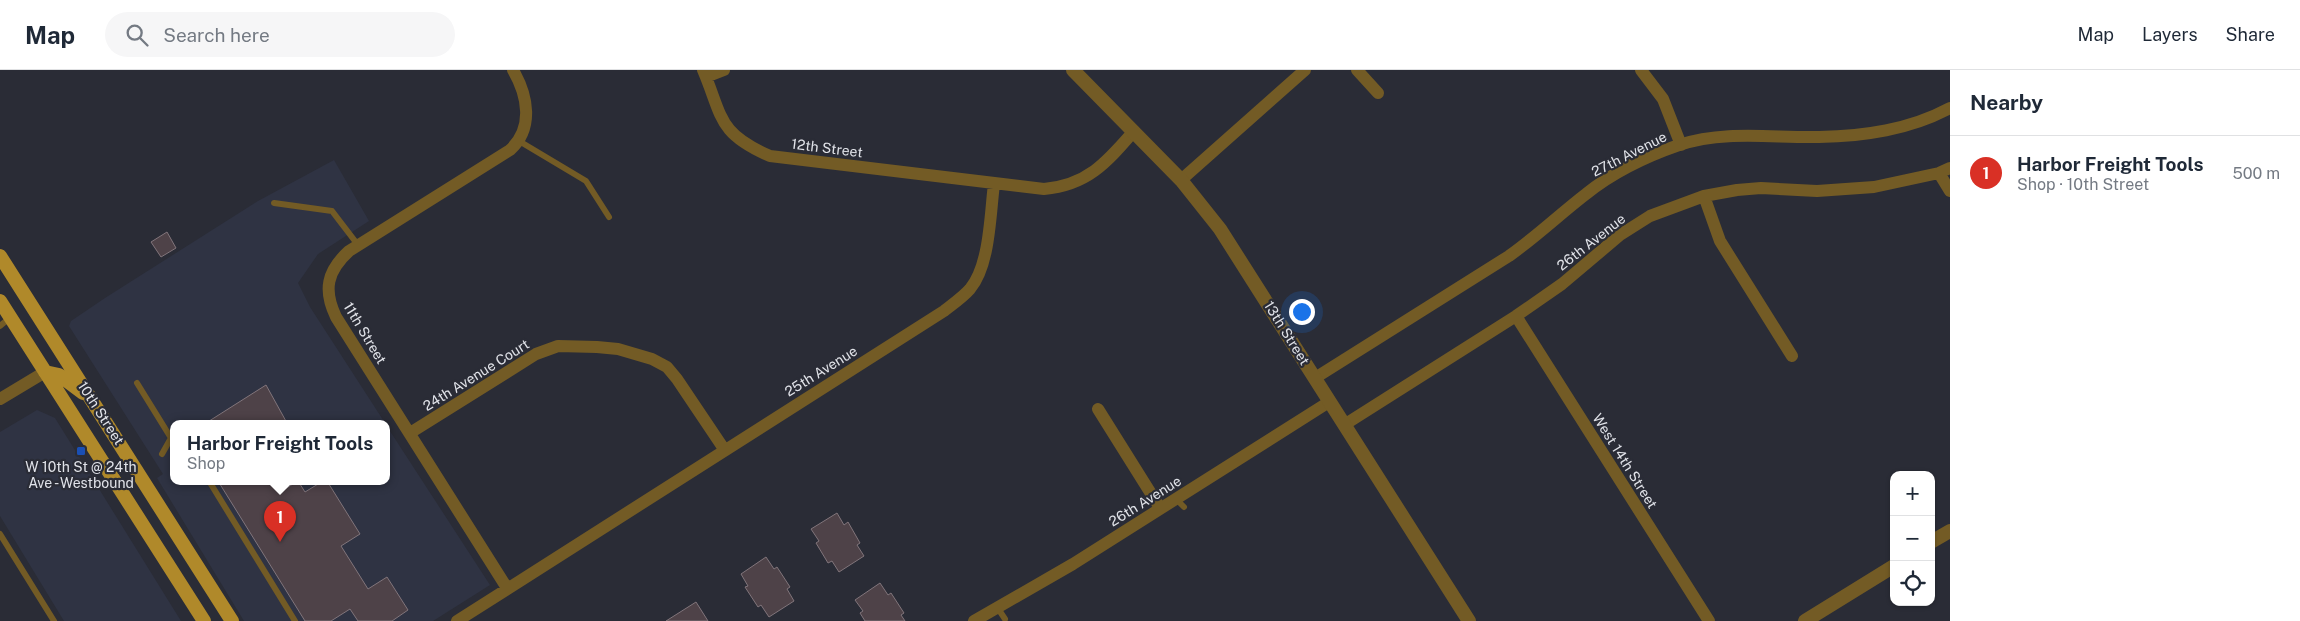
<!DOCTYPE html>
<html lang="en">
<head>
<meta charset="utf-8">
<style>
	body { margin:0; font-family:"Public Sans",sans-serif; background:#f6f6f7; color:#1f2937 }
	.controls { position:absolute; right:15px; bottom:15px; display:grid; overflow:hidden; border-radius:10px; box-shadow:0 1px 4px #0004 }
	.controls button { width:45px; height:45px; display:grid; place-items:center; padding:0; border:0; border-bottom:1px solid #e0e1e3; background:#fff; color:#1f2937; font:25px sans-serif }
	.you { position:absolute; left:1301px; top:241px; width:18px; height:18px; margin:-12px; border:4px solid #fff; border-radius:50%; background:#1a73e8; box-shadow:0 0 0 8px #1a73e833 }
	.badge { display:grid; place-items:center; width:32px; height:32px; border-radius:50%; background:#d93025; color:#fff; font-size:16px; font-weight:700 }
	.pin { position:absolute; translate:-50% -41px; filter:drop-shadow(0 1px 2px #0008) }
	.pin::after { content:''; position:absolute; top:26px; width:18px; height:15px; background:inherit; clip-path:polygon(0 0,100% 0,50% 100%) }
	.popup { position:absolute; left:170px; top:350px; width:220px; height:65px; box-sizing:border-box; display:grid; place-content:center; border-radius:10px; background:#fff; filter:drop-shadow(0 1px 4px #0005); font-size:16px; white-space:nowrap; color:#747a83 }
	.popup b { font-size:19px; color:#1f2937 }
	.popup::after { content:''; position:absolute; left:50%; top:100%; margin-left:-10px; border:10px solid transparent; border-top-color:#fff }
	.list { margin:0; padding:0; list-style:none }
	h2 { display:flex; justify-content:space-between; align-items:center; height:65px; margin:0; padding:0 20px; font-size:21px }
	h2 small { font-size:16px; font-weight:400; color:#747a83 }
	.list li { display:grid; grid-template-columns:32px 1fr auto; gap:15px; align-items:center; box-sizing:border-box; height:75px; padding:0 20px; border-top:1px solid #e0e1e3 }
	.list b { display:block; font-size:19px; white-space:nowrap }
	.list p { margin:0; font-size:16px; white-space:nowrap; color:#747a83 }
	.list em { font-size:16px; font-style:normal; color:#747a83 }
	.icon { flex:none; width:28px; height:28px; fill:none; stroke:currentColor; stroke-width:2; stroke-linecap:round; stroke-linejoin:round }
	.map { position:relative; flex:none; width:1950px; height:551px; overflow:hidden }
	header { display:flex; align-items:center; gap:30px; box-sizing:border-box; height:70px; padding:0 25px; background:#fff; border-bottom:1px solid #e0e1e3 }
	header strong { font-size:24px }
	nav { display:flex; gap:28px; margin-inline-start:auto; font-size:18px }
	.search { width:350px; height:45px; background:#f6f6f7; display:flex; align-items:center; gap:12px; box-sizing:border-box; padding:0 18px; border-radius:28px; color:#747a83; font-size:19px }
	main { display:flex }
	aside { flex:1; background:#fff }
	.map>svg:first-child { display:block }
	.built { fill:#2f3343 }
	.building { fill:#4e4248; stroke:#81757b }
	.lines { fill:none; stroke-linecap:round; stroke-linejoin:round }
	.service { stroke:#735b25; stroke-width:6 }
	.minor { stroke:#735b25; stroke-width:12 }
	.tertiary { stroke:#735b25; stroke-width:14 }
	.primary { stroke:#b0892a; stroke-width:14 }
	.transit-dot { fill:#1a4fb4; stroke:#2a2c36; stroke-width:2 }
	.labels { text-anchor:middle; stroke-width:4.5; stroke-linejoin:round; paint-order:stroke }
	.street-label { font-size:14px; fill:#e1e3e9; stroke:#2a2c36 }
	.poi-label { font-size:14px; fill:#e1e3e9; stroke:#2a2c36 }
</style>
</head>
<body>
<header>
<strong>Map</strong>
<div class="search"><svg class="icon" aria-label="search" viewBox="0 0 24 24"><circle cx="10" cy="10" r="6"/><path d="M15 15l6 6"/></svg>Search here</div>
<nav><a>Map</a><a>Layers</a><a>Share</a></nav>
</header>
<main>
<div class="map">
<svg width="1950" height="551" viewBox="0 0 1950 551">
	<rect width="100%" height="100%" fill="#2a2c36"/>
	<path class="built" d="M334 90 369 151 318 184 298 213 310 237 385 353H174V411H386V355L490 515 433 551H244L157 408 163 404 69 256 71 251 105 228 258 131Z
		M37 340 55 348 181 551H64L0 446V362Z"/>
	<path class="building" d="M167 162 176 178 161 187 151 172Z
		M266 315 287 353H206Z
		M218 411H277L283 420 298 411 305 422 323 411H327L360 464 341 476 368 519 387 507 408 540 392 551H358L350 539 331 551H305Z
		M837 443 844 455 848 452 860 473 857 475 864 486 839 502 832 491 828 493 816 473 819 471 811 459Z
		M766 487 774 499 777 497 790 517 787 519 794 531 769 547 761 535 758 537 745 517 748 516 741 504Z
		M880 513 888 525 891 523 904 543 901 545 905 551H865L860 543 863 541 855 530Z
		M696 532 708 551H666Z"/>
	<g class="lines">
		<path class="service" d="M519 71 586 111 609 147
			M274 133 332 141 358 175
			M0 256 11 247
			M137 313 171 368 174 369
			M162 384 171 368
			M209 411 295 551
			M1176 429 1184 437
			M0 464 54 551
			M997 537 1005 549"/>
		<path class="minor" d="M703 0C723 47 717 63 770 86L1044 119C1088 115 1107 92 1134 61
			M1357 0 1378 23
			M1641 0 1663 29 1681 75
			M706 7 724 0
			M1939 103 1950 121
			M1181 110 1305 0
			M1704 126 1720 171 1792 286
			M1516 246 1709 551
			M1315 308 1509 186C1536 167 1560 144 1586 124 1612 103 1647 86 1679 75 1725 60 1772 68 1819 67 1864 66 1909 60 1950 38
			M0 329 45 302
			M1098 339 1160 438
			M1344 355 1516 246 1562 214 1620 165 1650 146 1704 126 1737 120 1761 118 1817 121 1874 117 1939 103 1950 98
			M410 363 536 284 558 276 597 277 618 279 652 289 667 297 677 309 724 379
			M507 518 336 247C323 220 327 201 349 181L510 80C534 58 528 26 513 0
			M457 551 944 241C953 234 963 227 970 219 990 195 990 145 994 114
			M974 551 1073 494 1329 332"/>
		<path class="tertiary" d="M1073 0 1181 110 1220 159 1469 551
			M1931 472 1950 461
			M1805 551 1894 496"/>
		<path class="primary" d="M0 186 232 551
			M0 231 204 551
			M45 302 59 305 83 323"/>
	</g>
	<rect class="transit-dot" x="76" y="376" width="10" height="10" rx="2.5"/>
	<g class="labels">
		<g class="street-label">
			<text transform="translate(827 78) rotate(7)" y="5">12th Street</text>
			<text transform="translate(1629 84) rotate(-27)" y="5">27th Avenue</text>
			<text transform="translate(1591 172) rotate(-38)" y="5">26th Avenue</text>
			<text transform="translate(365 263) rotate(59)" y="5">11th Street</text>
			<text transform="translate(1287 263) rotate(58)" y="5">13th Street</text>
			<text transform="translate(821 301) rotate(-32)" y="5">25th Avenue</text>
			<text transform="translate(476 305) rotate(-32)" y="5">24th Avenue Court</text>
			<text transform="translate(101 343) rotate(57)" y="5">10th Street</text>
			<text transform="translate(1625 391) rotate(58)" y="5">West 14th Street</text>
			<text transform="translate(1145 431) rotate(-32)" y="5">26th Avenue</text>
		</g>
		<g class="poi-label">
			<text x="81" y="402">W 10th St @ 24th<tspan x="81" dy="16">Ave - Westbound</tspan></text>
		</g>
	</g>
</svg>
<div class="controls">
<button>+</button>
<button>−</button>
<button><svg class="icon" aria-label="locate" viewBox="0 0 24 24"><circle cx="12" cy="12" r="6"/><path d="M12 2v4M12 18v4M2 12h4M18 12h4"/></svg></button>
</div>
<div class="you"></div>
<div class="pin badge" style="left:280px;top:472px">1</div>
<div class="popup"><b>Harbor Freight Tools</b>Shop</div>
</div>
<aside>
<h2>Nearby<small></small></h2>
<ul class="list">
<li><span class="badge">1</span><div><b>Harbor Freight Tools</b><p>Shop · 10th Street</p></div><em>500 m</em></li>
</ul>
</aside>
</main>
</body>
</html>
